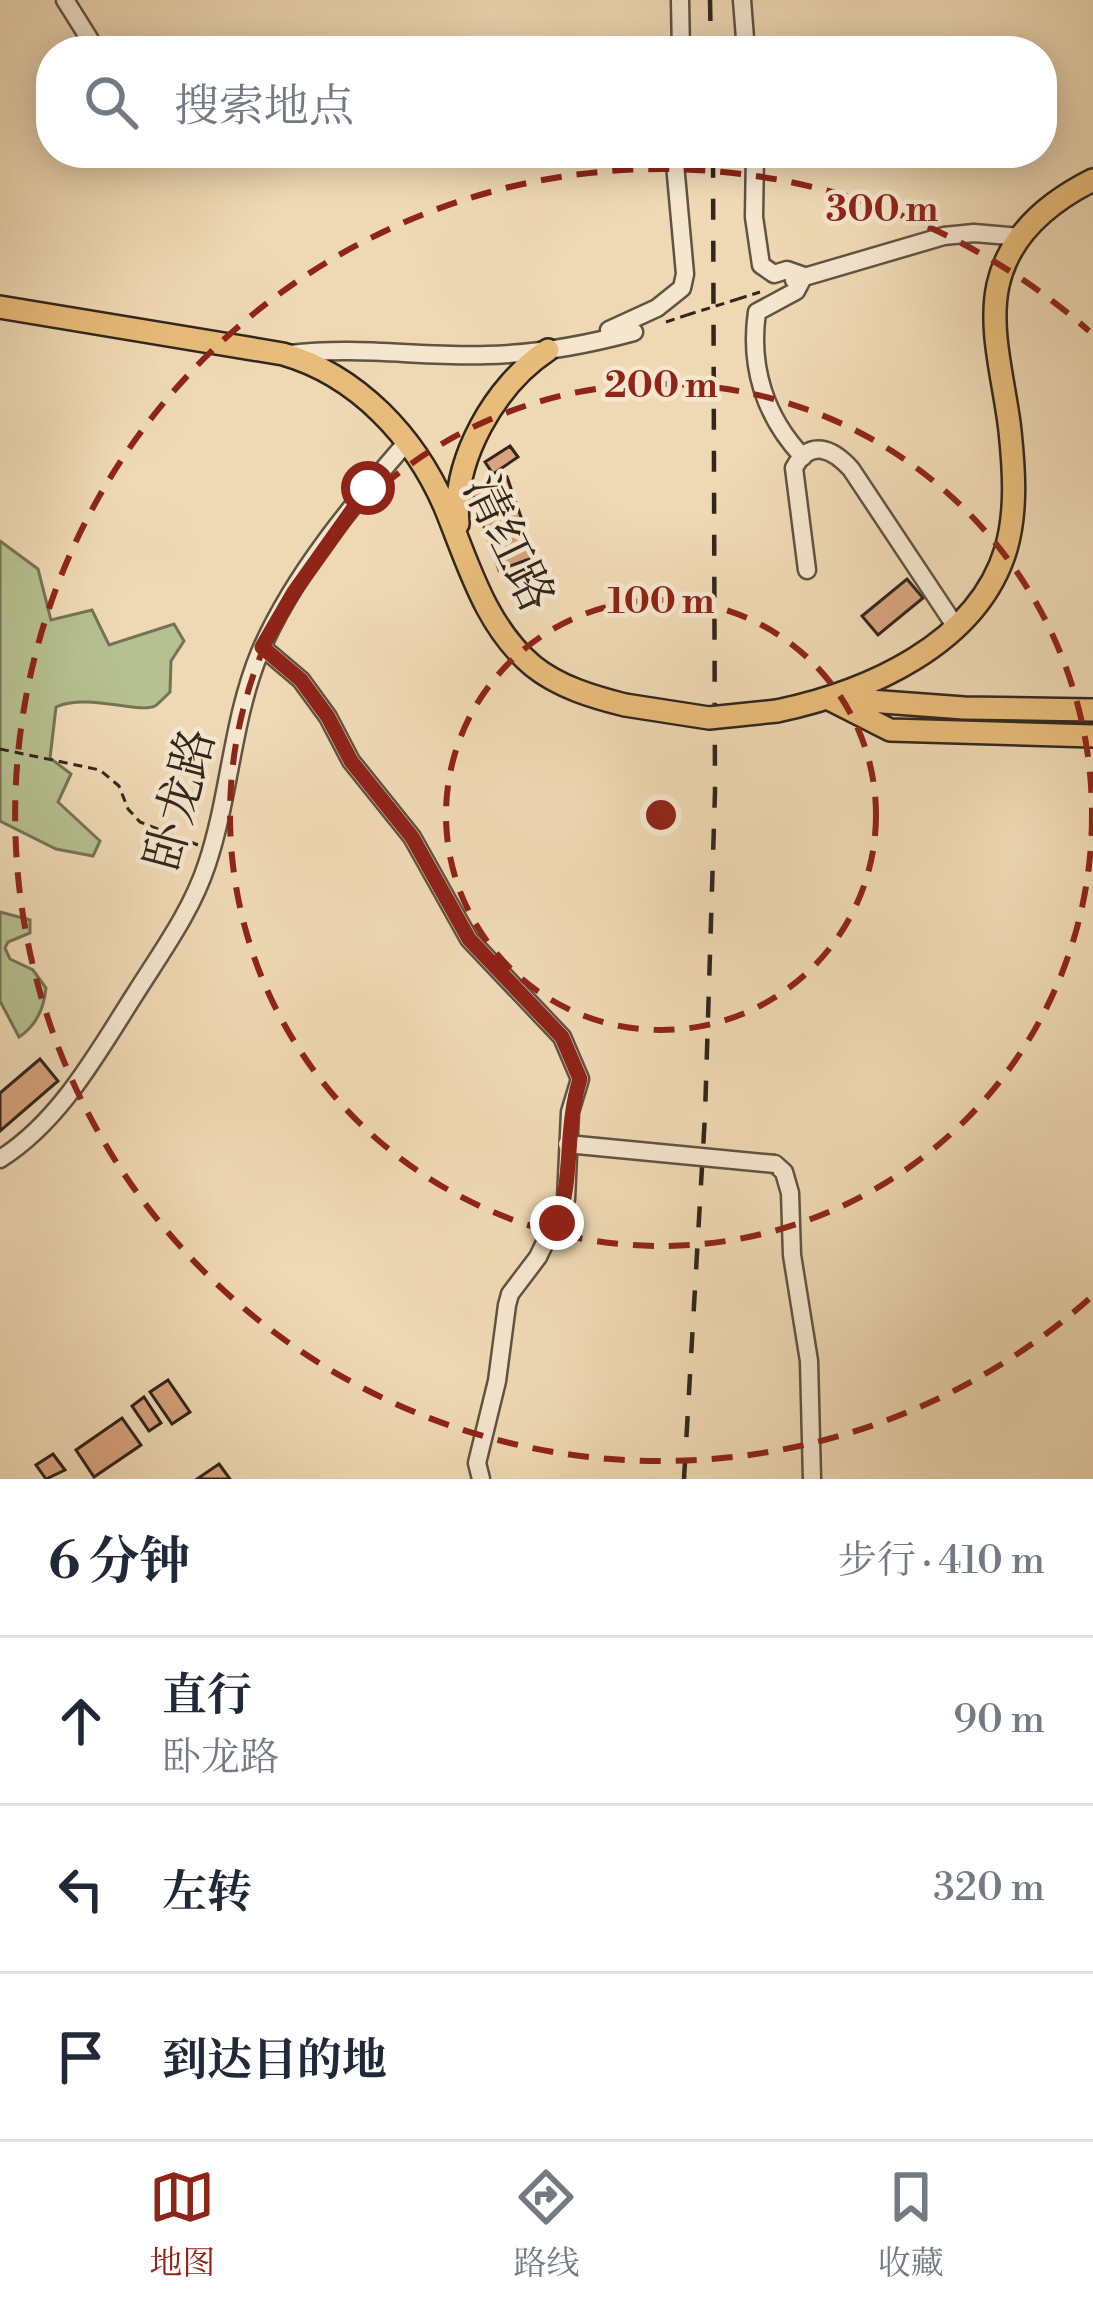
<!DOCTYPE html>
<html lang="zh">
<head>
<meta charset="utf-8">
<style>
	body { margin:0; font-family:"Libre Bodoni","Noto Serif SC",serif; background:#f6f6f7; color:#1f2937 }
	.stop { position:absolute; width:36px; height:36px; margin:-27px; border:9px solid #8f2418; border-radius:50%; background:#fff }
	.stop.end { background:#8f2418; border-color:#fff; box-shadow:0 3px 12px #0008 }
	.list { margin:0; padding:0; list-style:none }
	h2 { display:flex; justify-content:space-between; align-items:center; height:156px; margin:0; padding:0 48px; font-size:51px }
	h2 small { font-size:39px; font-weight:400; color:#747a83 }
	.list li { display:grid; grid-template-columns:78px 1fr auto; gap:36px; align-items:center; box-sizing:border-box; height:168px; padding:0 48px; border-top:3px solid #e0e1e3 }
	.list b { display:block; font-size:45px; white-space:nowrap }
	.list p { margin:0; font-size:39px; white-space:nowrap; color:#747a83 }
	.list em { font-size:39px; font-style:normal; color:#747a83 }
	.icon { flex:none; width:66px; height:66px; fill:none; stroke:currentColor; stroke-width:2; stroke-linecap:round; stroke-linejoin:round }
	.map { position:relative; flex:none; width:1093px; height:1479px; overflow:hidden }
	.search { position:absolute; background:#fff; box-shadow:0 6px 30px #0003; left:36px; right:36px; top:36px; height:132px; display:flex; align-items:center; gap:30px; box-sizing:border-box; padding:0 42px; border-radius:48px; color:#747a83; font-size:45px }
	.sheet { height:660px; background:#fff }
	nav { display:flex; justify-content:space-around; align-items:center; box-sizing:border-box; height:168px; border-top:3px solid #e0e1e3; background:#fff; font-size:33px; color:#747a83 }
	nav a { display:grid; justify-items:center; gap:6px }
	nav .on { color:#8f2418 }
	.map>svg:first-child { display:block }
	.green { fill:#b6c090; stroke:#747356; stroke-width:3 }
	.building { fill:#d8a37e; stroke:#31261c; stroke-width:3 }
	.lines { fill:none; stroke-linecap:round; stroke-linejoin:round }
	.minor-casing { stroke:#605342; stroke-width:21 }
	.major-casing { stroke:#31261c; stroke-width:26 }
	.path { stroke:#31261c; stroke-width:3; stroke-dasharray:9 6; stroke-linecap:butt }
	.minor { stroke:#f5e6ce; stroke-width:16 }
	.major { stroke:#e8bc7a; stroke-width:21 }
	.rail { stroke:#31261c; stroke-width:4.5; stroke-dasharray:21 21; stroke-linecap:butt }
	.minor-bridge-casing { stroke:#605342; stroke-width:21; stroke-linecap:butt }
	.major-bridge-casing { stroke:#31261c; stroke-width:26; stroke-linecap:butt }
	.path-bridge { stroke:#31261c; stroke-width:3; stroke-dasharray:9 6; stroke-linecap:butt }
	.minor-bridge { stroke:#f5e6ce; stroke-width:16 }
	.major-bridge { stroke:#e8bc7a; stroke-width:21 }
	.route { stroke:#8f2418; stroke-width:15 }
	.ring { fill:none; stroke:#8f2418; stroke-width:6; stroke-dasharray:21 15 }
	.labels { text-anchor:middle; stroke-width:9; stroke-linejoin:round; paint-order:stroke }
	.street-label { font-size:48px; fill:#31261c; stroke:#f5e6ce }
	.centre { fill:#8f2418; stroke:#f5e6ce; stroke-width:6 }
	.ring-label { font-size:36px; text-anchor:middle; font-weight:bold; fill:#8f2418; stroke:#f5e6ce; stroke-width:9; stroke-linejoin:round; paint-order:stroke }
</style>
</head>
<body>
<div class="map">
<svg width="1093" height="1479" viewBox="0 0 1093 1479">
	<rect width="100%" height="100%" fill="#efd9b4"/>
	<filter id="stains"><feTurbulence type="fractalNoise" baseFrequency=".00167" numOctaves="4"/><feColorMatrix values="0 0 0 0 .2 0 0 0 0 .09 0 0 0 0 .02 0 0 0 .5 -.17"/></filter>
	<radialGradient id="worn" r=".72"><stop offset=".6" stop-color="#630" stop-opacity="0"/><stop offset="1" stop-color="#630" stop-opacity=".3"/></radialGradient>
	<path class="green" d="M0 541 38 569 51 620 92 610 109 645 174 624 184 641 171 661 170 692C168 694 157 705 155 706 139 714 87 693 56 707L50 758 71 774 58 802 100 841 93 856 56 849 0 821Z
		M0 912 30 920V933L8 942 5 948 10 959 33 970 46 988C44 1008 36 1026 19 1037L0 1001Z"/>
	<path class="building" d="M510 446 518 457 493 474 485 462Z
		M507 477 535 557 499 570 471 489Z
		M907 579 923 598 878 635 862 616Z
		M40 1059 58 1081 0 1131V1093Z
		M168 1380 190 1412 172 1424 150 1392Z
		M144 1397 161 1423 149 1431 132 1406Z
		M122 1418 141 1445 94 1477 76 1450Z
		M53 1454 65 1470 46 1479 36 1465Z
		M219 1464 230 1479H197Z"/>
	<g class="lines">
		<defs>
			<path id="minor" d="M65 0 97 51
				M680 0 681 51
				M742 0 746 51
				M169 153 173 157
				M755 153 754 217 761 265 774 274 787 270 804 276 796 291 757 312C749 367 765 417 803 457
				M794 280 944 236 974 233 1020 237
				M609 330 657 308 682 288 685 274 674 153
				M290 354C356 346 421 357 487 355 537 354 586 345 634 332
				M807 570 794 468C810 438 833 449 851 469L956 627
				M262 647 301 680 328 717 351 761 412 837 469 939 562 1037 580 1079 570 1112 566 1199 538 1257 510 1294 507 1305 497 1381 477 1463 481 1479
				M0 1159C61 1121 99 1050 137 991 163 950 192 910 207 864 230 795 232 719 260 652 293 575 352 505 406 443
				M775 1164 784 1172 790 1193 792 1255 809 1361 812 1479"/>
			<path id="major" d="M0 307 283 354C357 375 415 437 445 507 468 563 485 626 533 666 559 687 593 697 625 705
				M458 524C452 460 495 385 548 350
				M827 698 890 730 1093 736
				M842 699 964 708 1093 710
				M777 711C867 692 977 645 1006 549 1017 511 1014 469 1010 431 1005 384 988 331 998 285 1009 235 1049 202 1093 180"/>
		</defs>
		<use href="#minor" class="minor-casing"/>
		<use href="#major" class="major-casing"/>
		<path class="path" d="M738 299 760 292
			M666 322 687 315
			M0 749 100 770 119 786 128 809 140 822 198 845"/>
		<use href="#minor" class="minor"/>
		<use href="#major" class="major"/>
		<path class="rail" d="M710 0 711 51
			M684 1479 705 1115 715 792 713 153"/>
		<defs>
			<path id="minor-bridge" d="M567 1144 775 1164"/>
			<path id="major-bridge" d="M625 705 709 718 777 711"/>
		</defs>
		<use href="#minor-bridge" class="minor-bridge-casing"/>
		<use href="#major-bridge" class="major-bridge-casing"/>
		<path class="path-bridge" d="M687 315 738 299"/>
		<use href="#minor-bridge" class="minor-bridge"/>
		<use href="#major-bridge" class="major-bridge"/>
	</g>
	<g class="lines">
		<path class="route" d="M368 488 294 592 262 647 301 680 328 717 351 761 412 837 469 939 562 1037 580 1079C564 1130 574 1178 557 1223"/>
	</g>
	<g class="ring">
		<circle cx="661" cy="815" r="215"/>
		<circle cx="661" cy="815" r="431"/>
		<path d="M1089 1299A646 646 0 1 1 1089 331"/>
	</g>
	<g class="labels">
		<g class="street-label">
			<text transform="translate(510 543) rotate(64)" y="17">清红路</text>
			<text transform="translate(179 799) rotate(-75)" y="17">卧龙路</text>
		</g>
	</g>
	<circle cx="661" cy="815" r="18" class="centre"/>
	<g class="ring-label">
		<text x="882" y="221">300 m</text>
		<text x="661" y="397">200 m</text>
		<text x="661" y="613">100 m</text>
	</g>
	<rect width="100%" height="100%" filter="url(#stains)"/>
	<rect width="100%" height="100%" fill="url(#worn)"/>
</svg>
<div class="stop" style="left:368px;top:488px"></div>
<div class="stop end" style="left:557px;top:1223px"></div>
<div class="search"><svg class="icon" aria-label="search" viewBox="0 0 24 24"><circle cx="10" cy="10" r="6"/><path d="M15 15l6 6"/></svg>搜索地点</div>
</div>
<section class="sheet">
<h2>6 分钟<small>步行 · 410 m</small></h2>
<ul class="list">
<li><svg class="icon" aria-label="ahead" viewBox="0 0 24 24"><path d="M12 20V5M6 11l6-6 6 6"/></svg><div><b>直行</b><p>卧龙路</p></div><em>90 m</em></li>
<li><svg class="icon" aria-label="left" viewBox="0 0 24 24"><path d="M17 20v-9H6M10 6l-5 5 5 5"/></svg><div><b>左转</b></div><em>320 m</em></li>
<li><svg class="icon" aria-label="arrive" viewBox="0 0 24 24"><path d="M6 21V4h12l-3 4 3 4H6"/></svg><div><b>到达目的地</b></div></li>
</ul>
</section>
<nav>
<a class="on"><svg class="icon" aria-label="map" viewBox="0 0 24 24"><path d="M3 6l6-2 6 2 6-2v14l-6 2-6-2-6 2zM9 4v14M15 6v14"/></svg>地图</a>
<a><svg class="icon" aria-label="directions" viewBox="0 0 24 24"><path d="M12 3l9 9-9 9-9-9zM9 14v-3h6M13 9l2 2-2 2"/></svg>路线</a>
<a><svg class="icon" aria-label="saved" viewBox="0 0 24 24"><path d="M7 4h10v16l-5-4-5 4z"/></svg>收藏</a>
</nav>
</body>
</html>
